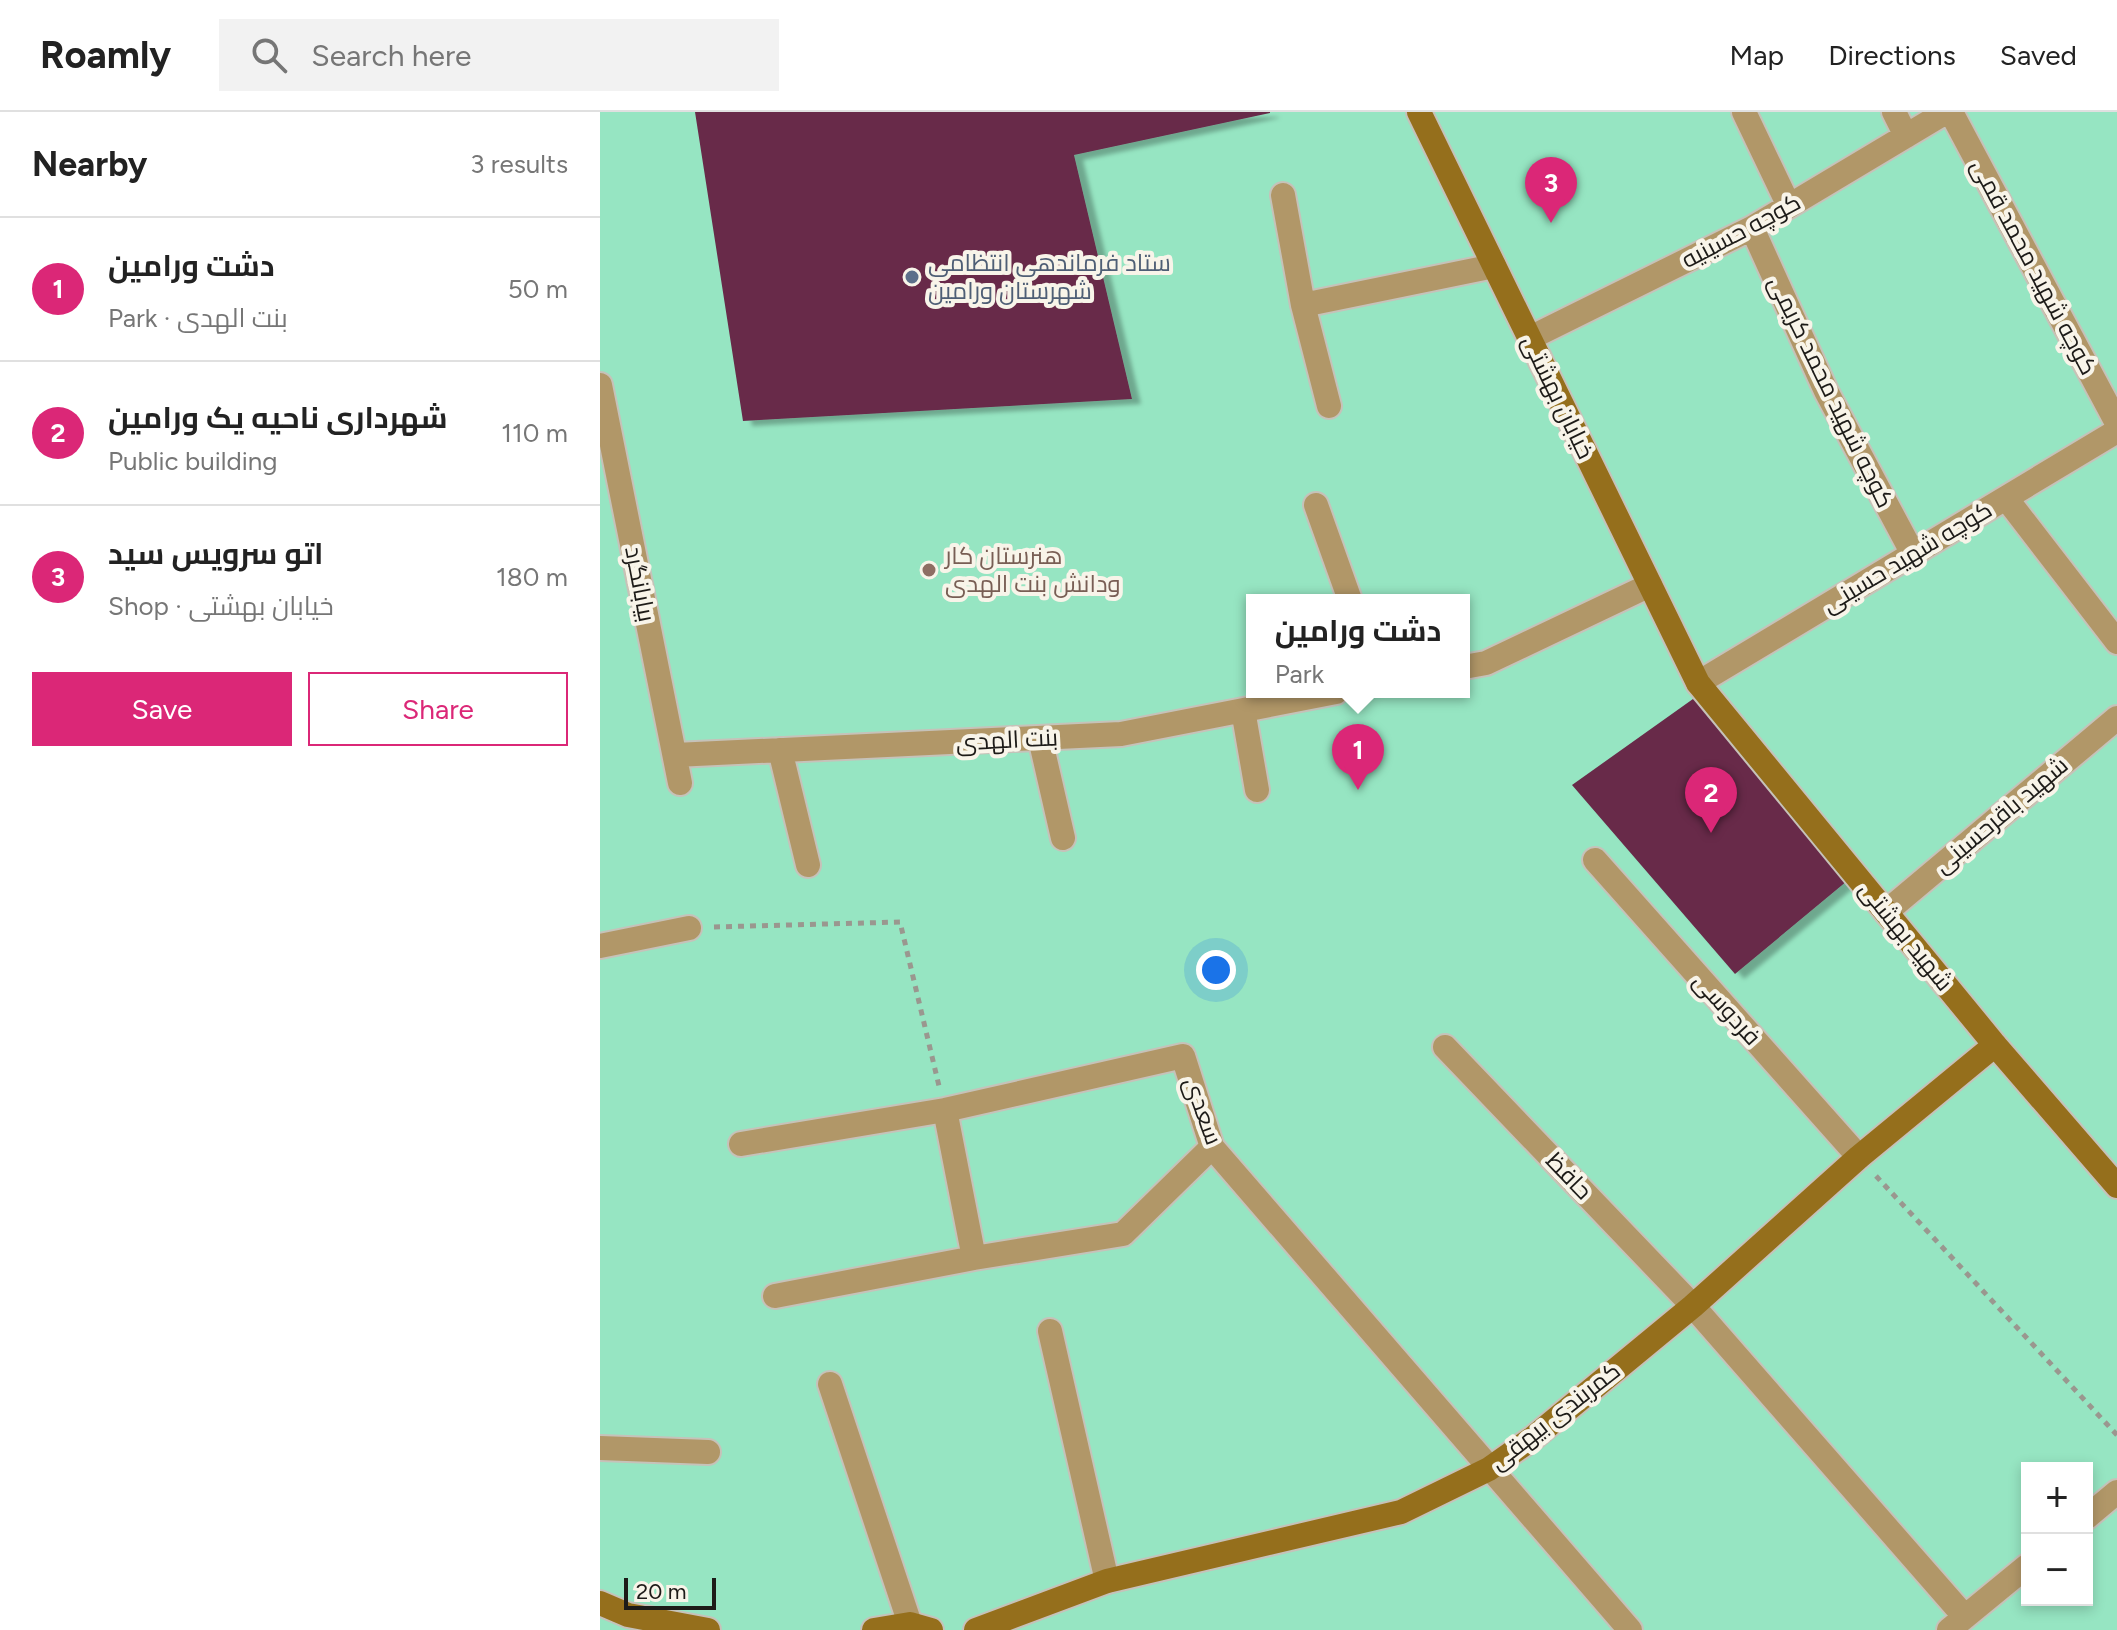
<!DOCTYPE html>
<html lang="en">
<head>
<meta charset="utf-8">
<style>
	body { margin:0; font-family:Figtree,Cairo,sans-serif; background:#f2f2f2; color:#222 }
	.controls { position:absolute; right:24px; bottom:24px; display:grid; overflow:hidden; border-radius:0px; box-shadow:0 4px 12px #0003 }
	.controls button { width:72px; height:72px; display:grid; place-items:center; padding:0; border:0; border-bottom:2px solid #e0e0e0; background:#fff; color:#222; font:40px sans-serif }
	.scale { position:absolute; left:24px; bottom:20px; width:92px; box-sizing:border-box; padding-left:8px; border:4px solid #1d1b18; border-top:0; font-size:22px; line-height:28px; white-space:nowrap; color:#1d1b18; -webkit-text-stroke:6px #f8f4e9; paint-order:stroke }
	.you { position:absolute; left:616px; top:858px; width:28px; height:28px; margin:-20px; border:6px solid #fff; border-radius:50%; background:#1a73e8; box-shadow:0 0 0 12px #1a73e833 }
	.badge { display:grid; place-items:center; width:52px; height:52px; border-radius:50%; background:#db2777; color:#fff; font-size:26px; font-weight:700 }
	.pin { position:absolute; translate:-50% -66px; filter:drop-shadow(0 2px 4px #0008) }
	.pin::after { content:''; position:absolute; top:42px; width:28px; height:24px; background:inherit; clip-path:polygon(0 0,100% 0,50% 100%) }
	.popup { position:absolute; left:646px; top:482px; width:224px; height:104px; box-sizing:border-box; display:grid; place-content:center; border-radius:0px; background:#fff; filter:drop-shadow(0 2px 6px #0005); font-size:26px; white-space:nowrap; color:#767676 }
	.popup b { font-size:30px; color:#222 }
	.popup::after { content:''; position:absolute; left:50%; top:100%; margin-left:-16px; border:16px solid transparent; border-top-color:#fff }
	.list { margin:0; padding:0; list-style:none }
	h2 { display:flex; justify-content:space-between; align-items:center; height:104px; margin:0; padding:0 32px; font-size:34px }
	h2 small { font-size:26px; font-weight:400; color:#767676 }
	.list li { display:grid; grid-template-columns:52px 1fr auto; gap:24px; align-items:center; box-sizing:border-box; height:144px; padding:0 32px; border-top:2px solid #e0e0e0 }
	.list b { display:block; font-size:30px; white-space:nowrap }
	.list p { margin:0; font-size:26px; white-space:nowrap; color:#767676 }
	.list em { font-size:26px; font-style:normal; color:#767676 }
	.actions { display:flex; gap:16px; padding:24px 32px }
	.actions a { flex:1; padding:18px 0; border:2px solid #db2777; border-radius:0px; text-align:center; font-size:28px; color:#db2777 }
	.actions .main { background:#db2777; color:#fff }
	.icon { flex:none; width:44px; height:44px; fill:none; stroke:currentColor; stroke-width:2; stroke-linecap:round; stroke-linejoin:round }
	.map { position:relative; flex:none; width:1517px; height:1518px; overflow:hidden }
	header { display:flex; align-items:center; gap:48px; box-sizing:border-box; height:112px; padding:0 40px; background:#fff; border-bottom:2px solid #e0e0e0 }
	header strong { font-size:38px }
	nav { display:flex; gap:44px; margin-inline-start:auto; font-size:28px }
	.search { width:560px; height:72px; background:#f2f2f2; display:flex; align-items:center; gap:20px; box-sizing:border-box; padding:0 28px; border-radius:0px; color:#767676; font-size:30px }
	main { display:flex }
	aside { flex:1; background:#fff }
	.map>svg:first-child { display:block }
	.green { fill:#96e5c2; fill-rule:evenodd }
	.building { fill:#682b4a; filter:url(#shadow) }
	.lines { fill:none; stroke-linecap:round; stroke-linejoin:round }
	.street-casing { stroke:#c6c2b9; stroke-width:28 }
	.secondary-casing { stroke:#c6c2b9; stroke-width:28 }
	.path { stroke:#9a978f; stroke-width:5; stroke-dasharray:6 6; stroke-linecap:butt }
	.street { stroke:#b19768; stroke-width:24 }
	.secondary { stroke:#956f1c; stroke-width:24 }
	.service-dot { fill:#5c6f8a; stroke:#f8f4e9; stroke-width:3 }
	.education-dot { fill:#8d6e63; stroke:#f8f4e9; stroke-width:3 }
	.labels { text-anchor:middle; stroke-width:8; stroke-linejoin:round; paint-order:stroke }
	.street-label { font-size:24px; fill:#1d1b18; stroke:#f8f4e9 }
	.service-label { font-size:24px; fill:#4e5e75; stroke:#f8f4e9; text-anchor:start }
	.education-label { font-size:24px; fill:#785e54; stroke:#f8f4e9; text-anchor:start }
</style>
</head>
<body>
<header>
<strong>Roamly</strong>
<div class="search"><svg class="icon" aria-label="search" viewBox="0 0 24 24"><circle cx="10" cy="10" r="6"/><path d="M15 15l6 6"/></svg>Search here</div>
<nav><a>Map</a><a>Directions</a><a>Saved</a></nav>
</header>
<main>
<aside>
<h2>Nearby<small>3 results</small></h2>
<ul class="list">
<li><span class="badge">1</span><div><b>دشت ورامین</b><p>Park · بنت الهدی</p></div><em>50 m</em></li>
<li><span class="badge">2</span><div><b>شهرداری ناحیه یک ورامین</b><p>Public building</p></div><em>110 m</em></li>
<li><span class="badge">3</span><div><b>اتو سرویس سید</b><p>Shop · خیابان بهشتی</p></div><em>180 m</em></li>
</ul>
<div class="actions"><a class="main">Save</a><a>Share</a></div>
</aside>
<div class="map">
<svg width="1517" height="1518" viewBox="0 0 1517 1518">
	<defs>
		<filter id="shadow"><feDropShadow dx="9" dy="5" stdDeviation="2" flood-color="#0004"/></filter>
	</defs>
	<rect width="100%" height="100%" fill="#ebe7dc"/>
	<path class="green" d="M0 0H1517V1518H0ZM652 488H864V580H652ZM1427 1356H1487V1488H1427Z"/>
	<path class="building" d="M95 0H670V1L474 43 532 287 143 309Z
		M1100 582 1247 769 1135 862 972 673Z"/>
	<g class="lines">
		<defs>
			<path id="street" d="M1144 0 1189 94
				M1294 0 1306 24
				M1351 0 1517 311
				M683 83 703 193 729 294
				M1152 116 1226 279 1313 442
				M703 193 894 154
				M930 226 1152 116 1346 0
				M0 273 80 671
				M1406 386 1517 530
				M716 393 750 488
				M864 555 886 551 1050 473
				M1098 571 1517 319
				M643 598 657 678
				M440 626 463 726
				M180 638 208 753
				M75 643 521 622 736 580
				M995 748 1259 1045
				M1286 800 1517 606
				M0 834 89 816
				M845 935 1093 1194 1365 1505
				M345 998 374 1146
				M141 1032 345 998 583 944 612 1035 1030 1518
				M175 1184 374 1146 523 1122 612 1035
				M450 1219 507 1469
				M230 1272 310 1512
				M0 1336 108 1340
				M1487 1405 1517 1380
				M1349 1518 1427 1454"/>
			<path id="secondary" d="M819 0 1098 571 1395 933 1517 1074
				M0 1491 28 1503 108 1518
				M274 1518 310 1512 331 1518
				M376 1518 507 1469 801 1400 889 1357 933 1326 1093 1194 1259 1045 1395 933"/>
		</defs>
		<use href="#street" class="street-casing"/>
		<use href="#secondary" class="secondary-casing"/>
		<path class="path" d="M114 815 300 810 339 974
			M1276 1064 1517 1323"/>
		<use href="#street" class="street"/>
		<use href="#secondary" class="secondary"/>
	</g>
	<circle class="service-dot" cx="312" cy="165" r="8"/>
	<circle class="education-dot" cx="329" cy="458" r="8"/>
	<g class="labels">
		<g class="street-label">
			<text transform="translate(1141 119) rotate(-28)" y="8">کوچه حسینیه</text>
			<text transform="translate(1434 155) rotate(62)" y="8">کوچه شهید محمد قمی</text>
			<text transform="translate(1231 280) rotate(64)" y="8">کوچه شهید محمد کریمی</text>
			<text transform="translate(958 285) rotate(64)" y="8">خیابان بهشتی</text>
			<text transform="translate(1307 445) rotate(-31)" y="8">کوچه شهید حسینی</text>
			<text transform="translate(40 472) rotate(79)" y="8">بیابانگرد</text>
			<text transform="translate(407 628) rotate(-3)" y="8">بنت الهدی</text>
			<text transform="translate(1401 703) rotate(-40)" y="8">شهید باقرحسینی</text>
			<text transform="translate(1306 824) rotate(51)" y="8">شهید بهشتی</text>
			<text transform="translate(1127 897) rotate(48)" y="8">فردوسی</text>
			<text transform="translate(603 999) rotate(70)" y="8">سعدی</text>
			<text transform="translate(969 1064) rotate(46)" y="8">حافظ</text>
			<text transform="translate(955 1304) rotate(-38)" y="8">کمربندی بیهقی</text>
		</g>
		<g class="service-label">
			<text x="328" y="159">ستاد فرماندهی انتظامی<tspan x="328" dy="28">شهرستان ورامین</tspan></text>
		</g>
		<g class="education-label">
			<text x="345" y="452">هنرستان کار<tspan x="345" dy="28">ودانش بنت الهدی</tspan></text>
		</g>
	</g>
</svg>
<div class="controls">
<button>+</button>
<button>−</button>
</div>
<div class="scale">20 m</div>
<div class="you"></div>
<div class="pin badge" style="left:758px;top:678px">1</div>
<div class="popup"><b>دشت ورامین</b>Park</div>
<div class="pin badge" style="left:1111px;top:721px">2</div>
<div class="pin badge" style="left:951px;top:111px">3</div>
</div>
</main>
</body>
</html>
